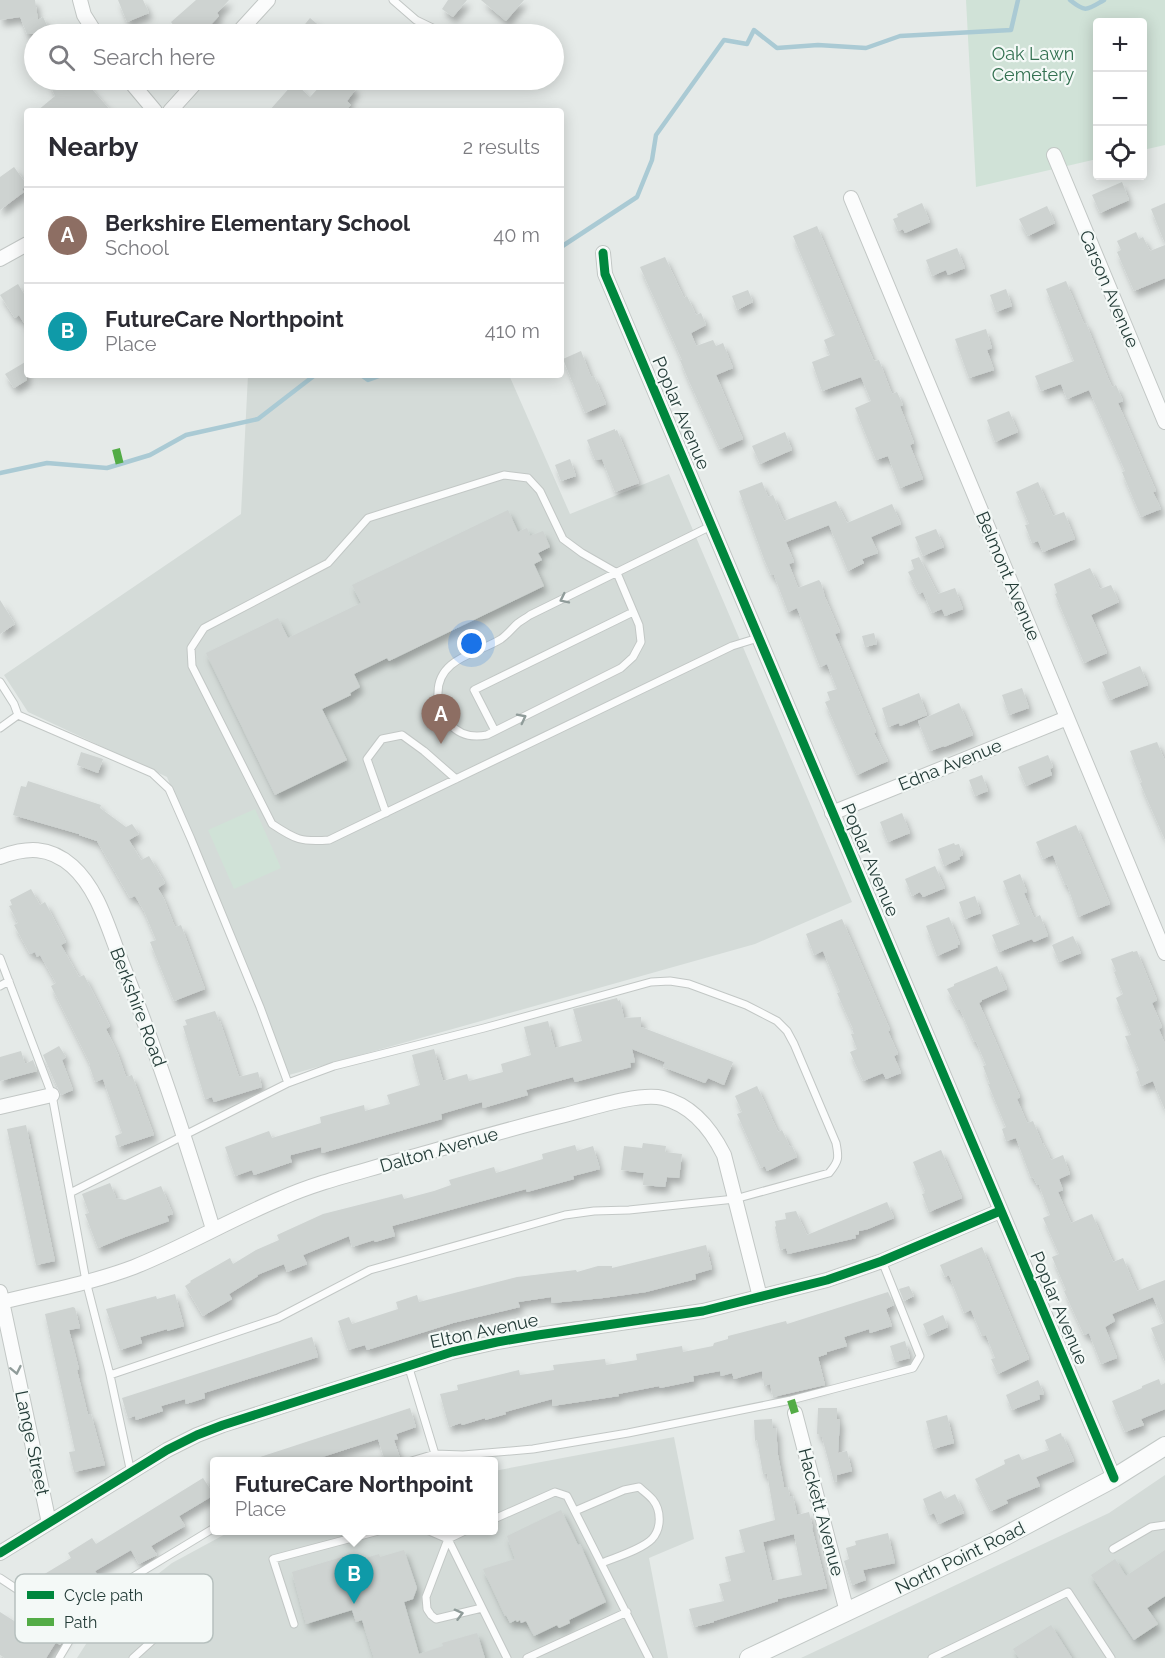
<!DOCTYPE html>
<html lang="en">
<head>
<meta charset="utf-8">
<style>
	body { margin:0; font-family:Raleway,sans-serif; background:#f2f2f3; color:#2b2b33 }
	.controls { position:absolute; right:18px; top:18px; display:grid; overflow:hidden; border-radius:6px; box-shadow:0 3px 15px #0003 }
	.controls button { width:54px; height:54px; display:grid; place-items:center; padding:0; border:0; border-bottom:2px solid #e1e1e2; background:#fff; color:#2b2b33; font:30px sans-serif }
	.you { position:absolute; left:472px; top:644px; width:21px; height:21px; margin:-15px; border:4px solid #fff; border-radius:50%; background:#1a73e8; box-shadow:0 0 0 9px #1a73e833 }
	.badge { display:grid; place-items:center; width:39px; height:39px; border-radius:50%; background:#b45309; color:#fff; font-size:20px; font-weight:700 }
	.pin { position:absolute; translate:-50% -50px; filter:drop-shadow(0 2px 3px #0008) }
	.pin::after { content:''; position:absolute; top:32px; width:21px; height:18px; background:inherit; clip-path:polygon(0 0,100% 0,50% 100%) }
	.popup { position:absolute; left:210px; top:1457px; width:288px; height:78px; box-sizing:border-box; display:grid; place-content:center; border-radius:6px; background:#fff; filter:drop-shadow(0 2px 4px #0005); font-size:20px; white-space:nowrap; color:#7c7c81 }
	.popup b { font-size:22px; color:#2b2b33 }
	.popup::after { content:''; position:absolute; left:50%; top:100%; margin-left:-12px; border:12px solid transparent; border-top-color:#fff }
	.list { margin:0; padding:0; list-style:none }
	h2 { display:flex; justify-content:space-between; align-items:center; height:78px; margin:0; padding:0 24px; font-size:26px }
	h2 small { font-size:20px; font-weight:400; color:#7c7c81 }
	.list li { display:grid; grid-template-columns:39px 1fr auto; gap:18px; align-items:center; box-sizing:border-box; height:96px; padding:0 24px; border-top:2px solid #e1e1e2 }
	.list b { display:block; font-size:22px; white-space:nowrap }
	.list p { margin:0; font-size:20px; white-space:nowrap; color:#7c7c81 }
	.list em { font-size:20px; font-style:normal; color:#7c7c81 }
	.icon { flex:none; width:33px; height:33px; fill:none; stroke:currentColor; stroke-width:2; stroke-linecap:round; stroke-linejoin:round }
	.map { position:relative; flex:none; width:1165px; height:1658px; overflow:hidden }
	.search { position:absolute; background:#fff; box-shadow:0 3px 15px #0003; left:24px; top:24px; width:540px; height:66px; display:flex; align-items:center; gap:15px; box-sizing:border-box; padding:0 21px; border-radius:33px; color:#7c7c81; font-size:22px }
	.panel { position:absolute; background:#fff; box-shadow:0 3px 15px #0003; left:24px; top:108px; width:540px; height:270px; border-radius:6px }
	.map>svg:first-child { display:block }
	.built { fill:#d4dbd8 }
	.green { fill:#d0e2d7 }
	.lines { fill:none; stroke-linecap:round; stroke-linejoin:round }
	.stream { stroke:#aacad4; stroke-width:4.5 }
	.building { fill:#ced3d1; fill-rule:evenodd; filter:url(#shadow) }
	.lane-casing { stroke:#c2c7c5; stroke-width:9 }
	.street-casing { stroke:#c2c7c5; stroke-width:16 }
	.secondary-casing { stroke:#c2c8c6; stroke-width:20 }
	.lane { stroke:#fbfcfc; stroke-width:7 }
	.street { stroke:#fbfcfc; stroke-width:14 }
	.secondary { stroke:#fbfcfc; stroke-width:18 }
	.quiet { stroke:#53ac46; stroke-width:8; stroke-dasharray:15 8; stroke-linecap:butt }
	.cycleway-casing { stroke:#f4f9f7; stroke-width:13 }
	.cycleway { stroke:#00873e; stroke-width:9 }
	.oneway { stroke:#909c9a }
	.labels { text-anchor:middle; stroke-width:4.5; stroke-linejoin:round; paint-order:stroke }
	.park-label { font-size:18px; fill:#327050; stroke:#f4f9f7 }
	.street-label { font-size:18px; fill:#243c38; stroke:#f4f9f7 }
	.key { fill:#f4f9f7; stroke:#b6c0be; stroke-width:1.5 }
	.key-label { font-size:16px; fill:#243c38 }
</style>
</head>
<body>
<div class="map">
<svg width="1165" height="1658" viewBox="0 0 1165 1658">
	<defs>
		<filter id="shadow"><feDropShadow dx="3.5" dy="6" stdDeviation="3" flood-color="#0004"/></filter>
	</defs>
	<rect width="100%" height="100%" fill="#e5eae8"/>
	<path class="built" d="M248 375H509L570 514 669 474 852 902 755 944 289 1075 167 777 28 712 4 675 241 514Z
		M674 1437 694 1539 649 1558 668 1658H77L104 1616 172 1563 231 1531 494 1530V1471Z
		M1165 1475V1658H801L1109 1513Z"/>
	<path class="green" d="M966 0H1165V145L1143 150 1142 22H1098L1097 159 976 187Z
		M255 809 281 868 234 889 208 830Z"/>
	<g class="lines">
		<path class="stream" d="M1070 0C1086 13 1087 10 1104 0
			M561 247 637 197 652 160 656 135 724 40 747 44 754 30 777 48 818 45 866 48 900 36 1011 30 1018 0
			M361 375 368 380 382 375
			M0 473 47 463 107 468 150 455 186 435 258 419 315 375"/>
	</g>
	<path class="building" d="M0 0H35L38 20 43 17 51 34H27L20 17 0 20Z
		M118 0H143L149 13 127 22Z
		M196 0H229L217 13 219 16 202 34H165L174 26 171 22Z
		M448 0H467L453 17 442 9Z
		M481 0H524L506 21Z
		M310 18 329 34H297Z
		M48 80H84L111 111H37L55 96Z
		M326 80H344L356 89 347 101 351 105 345 111H269L292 85 295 88 297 85 310 97Z
		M14 167 27 185 22 189 24 192 0 210V177Z
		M1122 182 1129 200 1100 213 1092 195Z
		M922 203 930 222 905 233 903 229 898 231 893 219 898 217 897 214Z
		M1165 203V241H1164L1151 209Z
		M1047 206 1055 223 1028 236 1019 219Z
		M817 226 873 359 875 361 879 360 892 394 897 392 903 405 900 406 914 443 910 445 923 479 900 488 888 456 876 460 855 408 871 401 861 377 822 391 812 362 830 355 824 340 835 335 793 236Z
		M1136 232 1139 239 1143 237 1150 251 1165 245V278L1134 291 1117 252 1121 250 1117 241Z
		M957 248 965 268 948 275 946 270 932 276 926 260Z
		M665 257 684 298 687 296 696 315 701 313 706 325 691 333 696 346 713 340 716 346 723 343 733 368 716 375 743 439 720 449 688 379 680 360H682L640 267Z
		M1066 281 1084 324 1086 323 1108 378 1112 387 1116 385 1123 401 1118 403 1156 491 1153 492 1161 509 1141 517 1122 472 1125 471 1089 390 1067 399 1061 384 1041 391 1035 376 1074 361 1046 289Z
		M18 284 27 299V328L19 315 15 318 0 295Z
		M1006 289 1012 306 996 312 990 295Z
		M748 290 753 302 737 310 732 296Z
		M986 329 992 348 987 350 994 370 969 378 955 339Z
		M581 351 591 377 594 376 606 404 585 413 563 359Z
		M27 361V380L14 388 5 374Z
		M1009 411 1018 432 995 442 987 420Z
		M615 429V431L617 430 639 483 615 492 602 459 595 460 587 440Z
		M785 432 792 450 760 464 752 446Z
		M570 459 576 476 561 481 555 465Z
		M762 482 768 497 773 495 784 521 836 501 847 523 892 504 901 524 871 537 878 553 862 559 864 563 848 571 829 525 786 542 794 562 789 564 798 588 819 580 821 583 825 597 840 632 835 634 876 732 874 733 888 761 857 775 825 702 830 700 827 692 837 689 827 664 820 667 797 608 788 612 774 575H771L764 559 739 491Z
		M1038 482 1053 516 1064 512 1075 539 1043 552 1038 541 1032 543 1025 525 1029 524 1016 492Z
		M508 510 518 532 527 528 530 536 543 531 550 547 538 553 542 560 534 564 544 586 389 661 387 658 354 674 360 687 350 693 351 695 322 709 347 760 275 795 206 653 278 618 288 638 361 603 352 585Z
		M936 529 944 547 923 556 915 537Z
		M919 557 938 594 955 588 963 609 945 616 942 609 932 613 923 592 919 594 908 572 914 569 911 560Z
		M1090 568 1100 589 1111 585 1119 602 1091 615 1107 653 1084 663 1055 594 1057 593 1054 584Z
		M0 600 15 624 0 634Z
		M874 633 877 644 865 647 862 636Z
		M1140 666 1148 685 1110 700 1102 682Z
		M1022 688 1029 708 1009 715 1002 695Z
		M919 693 927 715 900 726 899 723 888 727 882 708Z
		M959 703 973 735 944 747V746L930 751 918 721Z
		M1157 742 1165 761V840L1140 783 1142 782 1130 751Z
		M81 752 103 759 98 773 77 765Z
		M1048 755 1053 767 1050 769 1052 775 1026 786 1018 767Z
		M982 775 988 791 975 796 969 780Z
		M28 781 101 805 100 808 126 827 132 824 139 834 129 840 141 860 149 856 165 883 158 888 164 899 175 927 181 925 205 989 174 1001 150 942 156 940 144 911 135 896 130 898 97 841 79 835V834L13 815 21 786 26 787Z
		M902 813 910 833 888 842 880 822Z
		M1076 825 1110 904 1078 917 1067 884 1065 885 1053 855 1043 859 1036 842Z
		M954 843 955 845 959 844 963 855 959 857 960 859 944 866 938 849Z
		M935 866 945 888 923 897 920 892 912 896 905 879Z
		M1020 874 1027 892 1024 893 1034 918 1040 915 1048 936 1034 942 1032 939 999 952 992 935 1020 924 1003 881Z
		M31 889 40 905 45 902 66 942 61 945 79 977 84 975 110 1026 106 1029 118 1054 126 1077 132 1075 154 1135 118 1147 115 1136 122 1133 103 1079 95 1082 89 1065 90 1064 51 986 56 983 40 955 37 957 35 952 30 954 14 925 18 923 9 906 12 905 10 900Z
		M975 896 981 913 965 919 959 902Z
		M949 917 960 944 957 945 958 947 937 956 926 926Z
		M842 919 890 1030 888 1031 898 1054 894 1056 901 1073 886 1079 883 1073 863 1081 850 1052 857 1049 851 1034H854L852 1029H853L837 993 840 992 823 951 814 955 806 934Z
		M1073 936 1081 953 1059 962 1052 945Z
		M1133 951V952L1137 951 1157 1000 1152 1003 1162 1027 1159 1029 1165 1044V1110L1153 1081 1141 1086 1136 1072 1139 1070 1125 1036 1131 1035 1116 998 1123 994 1114 972 1116 971 1111 959Z
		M997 966 1007 989 982 1000V1001L979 1003 1020 1097 1017 1099 1027 1123 1033 1121 1042 1143H1043L1051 1160 1063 1155 1070 1174 1059 1179 1063 1190 1058 1192 1071 1223 1092 1214 1113 1262 1123 1258 1137 1291 1165 1280V1362L1151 1328 1164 1323 1153 1297 1112 1314 1115 1321 1105 1327 1117 1358 1101 1364 1089 1333 1084 1335 1064 1291 1066 1290 1052 1257 1059 1254 1043 1218 1050 1215 1039 1185H1037L1033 1177 1031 1178 1016 1138 1006 1141 1002 1129 1006 1127 988 1084H990L983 1066 986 1065 976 1041 974 1042 960 1009 958 1010 947 989 954 986V984Z
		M617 998 618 1001 620 1000 624 1018 641 1017V1027L733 1062 724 1085 708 1078 705 1083 692 1078 663 1067 665 1062 632 1049 635 1062 630 1063 631 1067 575 1082 573 1077 544 1085 526 1090 528 1095 483 1108 482 1102 441 1114 442 1119 322 1153 321 1147 291 1155 290 1157 292 1162 254 1175 252 1170 235 1176 225 1147 269 1131 272 1138 321 1123 320 1117 364 1105 365 1111 390 1104 387 1095 420 1085 412 1055 434 1049 443 1081 467 1074 469 1081 503 1072 501 1064 531 1055 524 1027 548 1021 555 1048 582 1041 573 1009Z
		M215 1011 219 1021H220L239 1077 258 1072 262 1087 214 1102 212 1097 205 1099 183 1026 187 1025 185 1020Z
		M59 1046 66 1057 62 1060 73 1090 61 1095 43 1055Z
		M21 1051 25 1064 33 1060 37 1071 0 1081V1057Z
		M757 1086 778 1132 782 1130 790 1147 792 1146 797 1157 767 1171 765 1166 761 1168 737 1114 742 1112 735 1096Z
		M26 1125 55 1261 36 1265 7 1129Z
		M643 1143 666 1146 665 1152 682 1154 679 1178 667 1177 665 1187 643 1185 644 1173 621 1170 624 1146 642 1148Z
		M575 1145 577 1151 593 1146 600 1169 573 1176 574 1179 527 1192 526 1189 392 1226 395 1236 375 1242 374 1240 352 1247 349 1236 303 1255 307 1264 287 1272 284 1264 257 1275 258 1276 229 1294 232 1299 203 1316 185 1286 191 1282 190 1281 230 1258 233 1264 256 1250 279 1240 277 1235 323 1214 402 1194 404 1199 434 1191 451 1185 449 1180 494 1167 496 1173 543 1159 542 1154Z
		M941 1150 962 1198 929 1212 922 1194 925 1193V1191L913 1162Z
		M110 1183 116 1198 125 1200 161 1186 173 1214 167 1216 169 1221 125 1237 98 1248 85 1214 89 1213 82 1194Z
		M887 1202 894 1218 868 1229 859 1231V1234L855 1235 856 1238 788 1254 786 1248 780 1250 775 1227 776 1226 775 1221 786 1219 785 1213 796 1211 807 1235Z
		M706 1245 712 1269 695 1274 696 1279 646 1292 603 1298 552 1303 551 1297 518 1302 520 1307 453 1323 367 1350 365 1345 348 1350 338 1321 349 1317 352 1324 398 1309 396 1302 417 1295 419 1302 517 1277 576 1270 577 1272 598 1266H612V1268Z
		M982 1247 1029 1359 998 1374 991 1359 995 1358 986 1335 982 1336 971 1310 964 1313 949 1275 945 1277 940 1265Z
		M909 1286 914 1296 904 1301 899 1289Z
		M888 1292 894 1305 886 1309 892 1326 870 1333 869 1329 844 1337 847 1346 827 1352V1354L818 1357 825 1385 773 1397 770 1384 764 1386 762 1371 734 1379 732 1373 721 1376 720 1371 693 1376 694 1381 660 1388 659 1386 618 1394 619 1396 552 1406V1399L505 1412 506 1414 485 1420V1418L462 1425 461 1423 449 1427 440 1394 458 1390 457 1385 519 1370 520 1375 554 1370 553 1365 605 1359 606 1365 637 1360 636 1354 682 1346 683 1352 713 1346 714 1343 728 1339V1336L786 1321 787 1324Z
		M175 1294 184 1326 167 1331V1329L140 1337 142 1343 120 1350 106 1309 156 1296 157 1299Z
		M73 1307 75 1308 80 1328 69 1330 79 1369 77 1370 88 1415 91 1414 105 1465 74 1472 69 1452 75 1451 45 1314Z
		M943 1315 948 1327 928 1336 923 1324Z
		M312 1337 318 1357 204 1393 205 1398 186 1404 185 1399 161 1406 163 1411 136 1420 135 1416 128 1418 122 1398Z
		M905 1341 910 1358 895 1362 890 1346Z
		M1159 1379 1161 1385 1165 1383V1409L1141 1419 1144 1425 1125 1432 1112 1401 1142 1388V1386Z
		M1038 1380 1044 1394 1039 1395 1040 1399 1012 1410 1006 1395Z
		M410 1408 416 1427 396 1434 398 1439 394 1440 400 1458 385 1461 378 1439 310 1461H255L254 1459Z
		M818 1408H837V1419H840L838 1453 847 1451 852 1471 837 1475V1481L834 1482 822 1437H820V1434H817Z
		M947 1415 954 1443 933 1449 926 1421Z
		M772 1419 773 1428H776L778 1455 784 1487H788L790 1497 793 1496 797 1515 809 1512 813 1528H812L827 1588 778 1599V1601L714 1621V1622L694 1627 689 1609 724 1601 719 1584 731 1581 725 1557 745 1552 739 1530 775 1520 767 1473 763 1474 757 1440 755 1441 754 1420ZM794 1534 802 1575 772 1581 763 1542Z
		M1061 1433 1062 1437 1063 1436 1074 1461 1036 1477 1040 1486 1006 1500 1008 1503 991 1511 975 1479 1005 1464 1004 1460 1019 1454 1022 1460 1049 1450 1045 1440Z
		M203 1478 214 1495 179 1516 185 1526 151 1546 157 1555 139 1564 131 1550 95 1571 104 1586 79 1600 68 1582 42 1598 33 1581 71 1558 68 1553 92 1538 96 1544Z
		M941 1491 945 1499 955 1494 964 1513 939 1524 934 1513 929 1515 923 1499Z
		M561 1510 578 1545 580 1544 606 1602 569 1620 570 1623 559 1628 557 1625 534 1636 526 1621 521 1623 520 1620 517 1622 516 1620 510 1623 506 1615 505 1616 483 1569 515 1559 507 1536Z
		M888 1533 895 1563 863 1570 866 1580 852 1585 844 1561 849 1559 846 1548 856 1545 855 1541Z
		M404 1550 417 1588 413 1599 404 1602 419 1654 443 1646 442 1643 477 1633 485 1658H374L362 1620 356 1622 352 1610 306 1624 292 1572 342 1557 344 1565 379 1554 380 1557Z
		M1165 1550V1596L1147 1608 1158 1624 1134 1640 1091 1575 1115 1559 1126 1576Z
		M0 1612 33 1633 43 1617 67 1633 60 1645 56 1642 46 1658H5L0 1655Z
		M1051 1625 1072 1658H1019L1013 1649Z"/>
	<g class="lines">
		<defs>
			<path id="lane" d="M393 0 416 20 445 34
				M711 526 530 615C526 618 522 620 518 623 512 628 508 634 501 639 477 654 438 658 438 693 437 703 443 715 449 723 459 735 472 738 487 735L621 668 633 657 641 642 639 625 617 573 582 553 563 539 540 491 528 478 504 475 368 518 328 563 204 628 191 648 192 666 272 824C296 840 301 842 329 840L732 646 758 638
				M0 682 14 704 18 715 152 773 169 789 191 839 260 1007 288 1083
				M0 728 18 715
				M495 731 474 690 633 612
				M386 813 367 759 382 739 402 735 424 751 456 779
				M0 958 52 1095 86 1281 110 1375 131 1473
				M0 986 9 981
				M70 1193 288 1083 334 1066 484 1028 651 982 670 981 689 984 746 1005 777 1021 787 1031 794 1044 836 1143C839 1158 839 1161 829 1173L735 1199 629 1210 594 1211 565 1215 370 1270 278 1318 110 1375
				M408 1365 435 1454
				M408 1462 435 1454 463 1455 533 1449 628 1433 791 1400 913 1368 920 1356 882 1261
				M575 1511 624 1490 639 1487C643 1491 649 1495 653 1500 661 1510 662 1528 652 1539 641 1550 616 1557 602 1563
				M494 1519 555 1492 567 1496 649 1658
				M427 1530 448 1539 507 1658
				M467 1530 448 1539 426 1597 427 1609 431 1615 436 1619 482 1608
				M1113 1549 1151 1527 1165 1525
				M0 1578 77 1629
				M294 1624 273 1559 382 1530
				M59 1658 84 1616 113 1589 214 1528
				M133 1658 174 1621
				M527 1658 627 1612
				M932 1658 1068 1592 1111 1658"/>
			<path id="street" d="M80 0 84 15 96 34
				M237 34 268 0
				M129 80 155 111
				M170 111 198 80
				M1054 155 1165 422
				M851 198 1165 953
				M603 253 605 274 1114 1478
				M0 259 27 244
				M832 813 1067 718
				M0 857C27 847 49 846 72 866 98 889 108 928 120 958 155 1047 185 1137 213 1229
				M0 1107 52 1095
				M0 1292 49 1523
				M2 1302C46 1291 92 1283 134 1267 184 1247 231 1219 282 1198 318 1182 357 1173 394 1162 451 1146 508 1129 565 1115 589 1109 639 1092 663 1098 691 1105 711 1129 724 1155L760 1297
				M795 1413 847 1612
				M0 1553 167 1450 197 1435 223 1425 452 1352 497 1342 538 1335 703 1311 827 1280 882 1261 1000 1211"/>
			<path id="secondary" d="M749 1658 994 1542 1114 1478 1165 1446"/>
		</defs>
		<use href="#lane" class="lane-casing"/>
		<use href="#street" class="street-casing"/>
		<use href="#secondary" class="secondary-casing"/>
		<use href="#lane" class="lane"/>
		<use href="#street" class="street"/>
		<use href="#secondary" class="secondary"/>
		<path class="quiet" d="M116 449 121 469
			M791 1400 795 1413"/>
		<defs>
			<path id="cycleway" d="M603 253 605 274 1114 1478
				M0 1553 167 1450 197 1435 223 1425 452 1352 497 1342 538 1335 703 1311 827 1280 882 1261 1000 1211"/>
		</defs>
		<use href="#cycleway" class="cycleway-casing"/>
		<use href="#cycleway" class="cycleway"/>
	</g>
	<defs><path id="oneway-chevron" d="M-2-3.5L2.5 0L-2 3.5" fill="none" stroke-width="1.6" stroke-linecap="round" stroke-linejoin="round" transform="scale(1.5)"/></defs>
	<g class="oneway">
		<use href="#oneway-chevron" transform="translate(564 599) rotate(154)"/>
		<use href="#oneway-chevron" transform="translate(522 718) rotate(-27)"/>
		<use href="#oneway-chevron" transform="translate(16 1370) rotate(78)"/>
		<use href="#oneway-chevron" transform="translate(459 1614) rotate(-15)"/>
	</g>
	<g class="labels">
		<g class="park-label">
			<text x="1033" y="60">Oak Lawn<tspan x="1033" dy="21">Cemetery</tspan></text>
		</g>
		<g class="street-label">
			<text transform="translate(1109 289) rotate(67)" y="6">Carson Avenue</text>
			<text transform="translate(681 413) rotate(67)" y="6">Poplar Avenue</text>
			<text transform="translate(1008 576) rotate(67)" y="6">Belmont Avenue</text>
			<text transform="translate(950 765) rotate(-22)" y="6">Edna Avenue</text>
			<text transform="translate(870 860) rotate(67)" y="6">Poplar Avenue</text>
			<text transform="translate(138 1007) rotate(69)" y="6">Berkshire Road</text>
			<text transform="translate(439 1150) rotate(-16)" y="6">Dalton Avenue</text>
			<text transform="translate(1059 1308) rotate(67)" y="6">Poplar Avenue</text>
			<text transform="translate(484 1331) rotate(-12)" y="6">Elton Avenue</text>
			<text transform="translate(32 1443) rotate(78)" y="6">Lange Street</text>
			<text transform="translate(821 1512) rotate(75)" y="6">Hackett Avenue</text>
			<text transform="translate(960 1558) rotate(-26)" y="6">North Point Road</text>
		</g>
	</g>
	<rect x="15" y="1574" width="198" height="69" rx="9" class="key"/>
	<rect x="27" y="1591" width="27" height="8" fill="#00873e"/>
	<rect x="27" y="1618" width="27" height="8" fill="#53ac46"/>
	<g class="key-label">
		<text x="64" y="1601">Cycle path</text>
		<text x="64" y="1628">Path</text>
	</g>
</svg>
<div class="controls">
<button>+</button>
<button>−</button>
<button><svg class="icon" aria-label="locate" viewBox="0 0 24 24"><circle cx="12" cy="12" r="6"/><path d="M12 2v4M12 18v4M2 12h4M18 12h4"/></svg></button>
</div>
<div class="you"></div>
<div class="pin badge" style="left:441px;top:744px;background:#8d6e63">A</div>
<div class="pin badge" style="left:354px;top:1604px;background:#0f9aa8">B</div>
<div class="popup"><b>FutureCare Northpoint</b>Place</div>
<div class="search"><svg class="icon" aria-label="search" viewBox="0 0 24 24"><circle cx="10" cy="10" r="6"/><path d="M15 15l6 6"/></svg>Search here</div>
<section class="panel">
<h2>Nearby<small>2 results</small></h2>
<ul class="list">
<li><span class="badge" style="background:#8d6e63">A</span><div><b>Berkshire Elementary School</b><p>School</p></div><em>40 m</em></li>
<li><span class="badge" style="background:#0f9aa8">B</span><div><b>FutureCare Northpoint</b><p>Place</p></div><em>410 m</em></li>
</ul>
</section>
</div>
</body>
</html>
